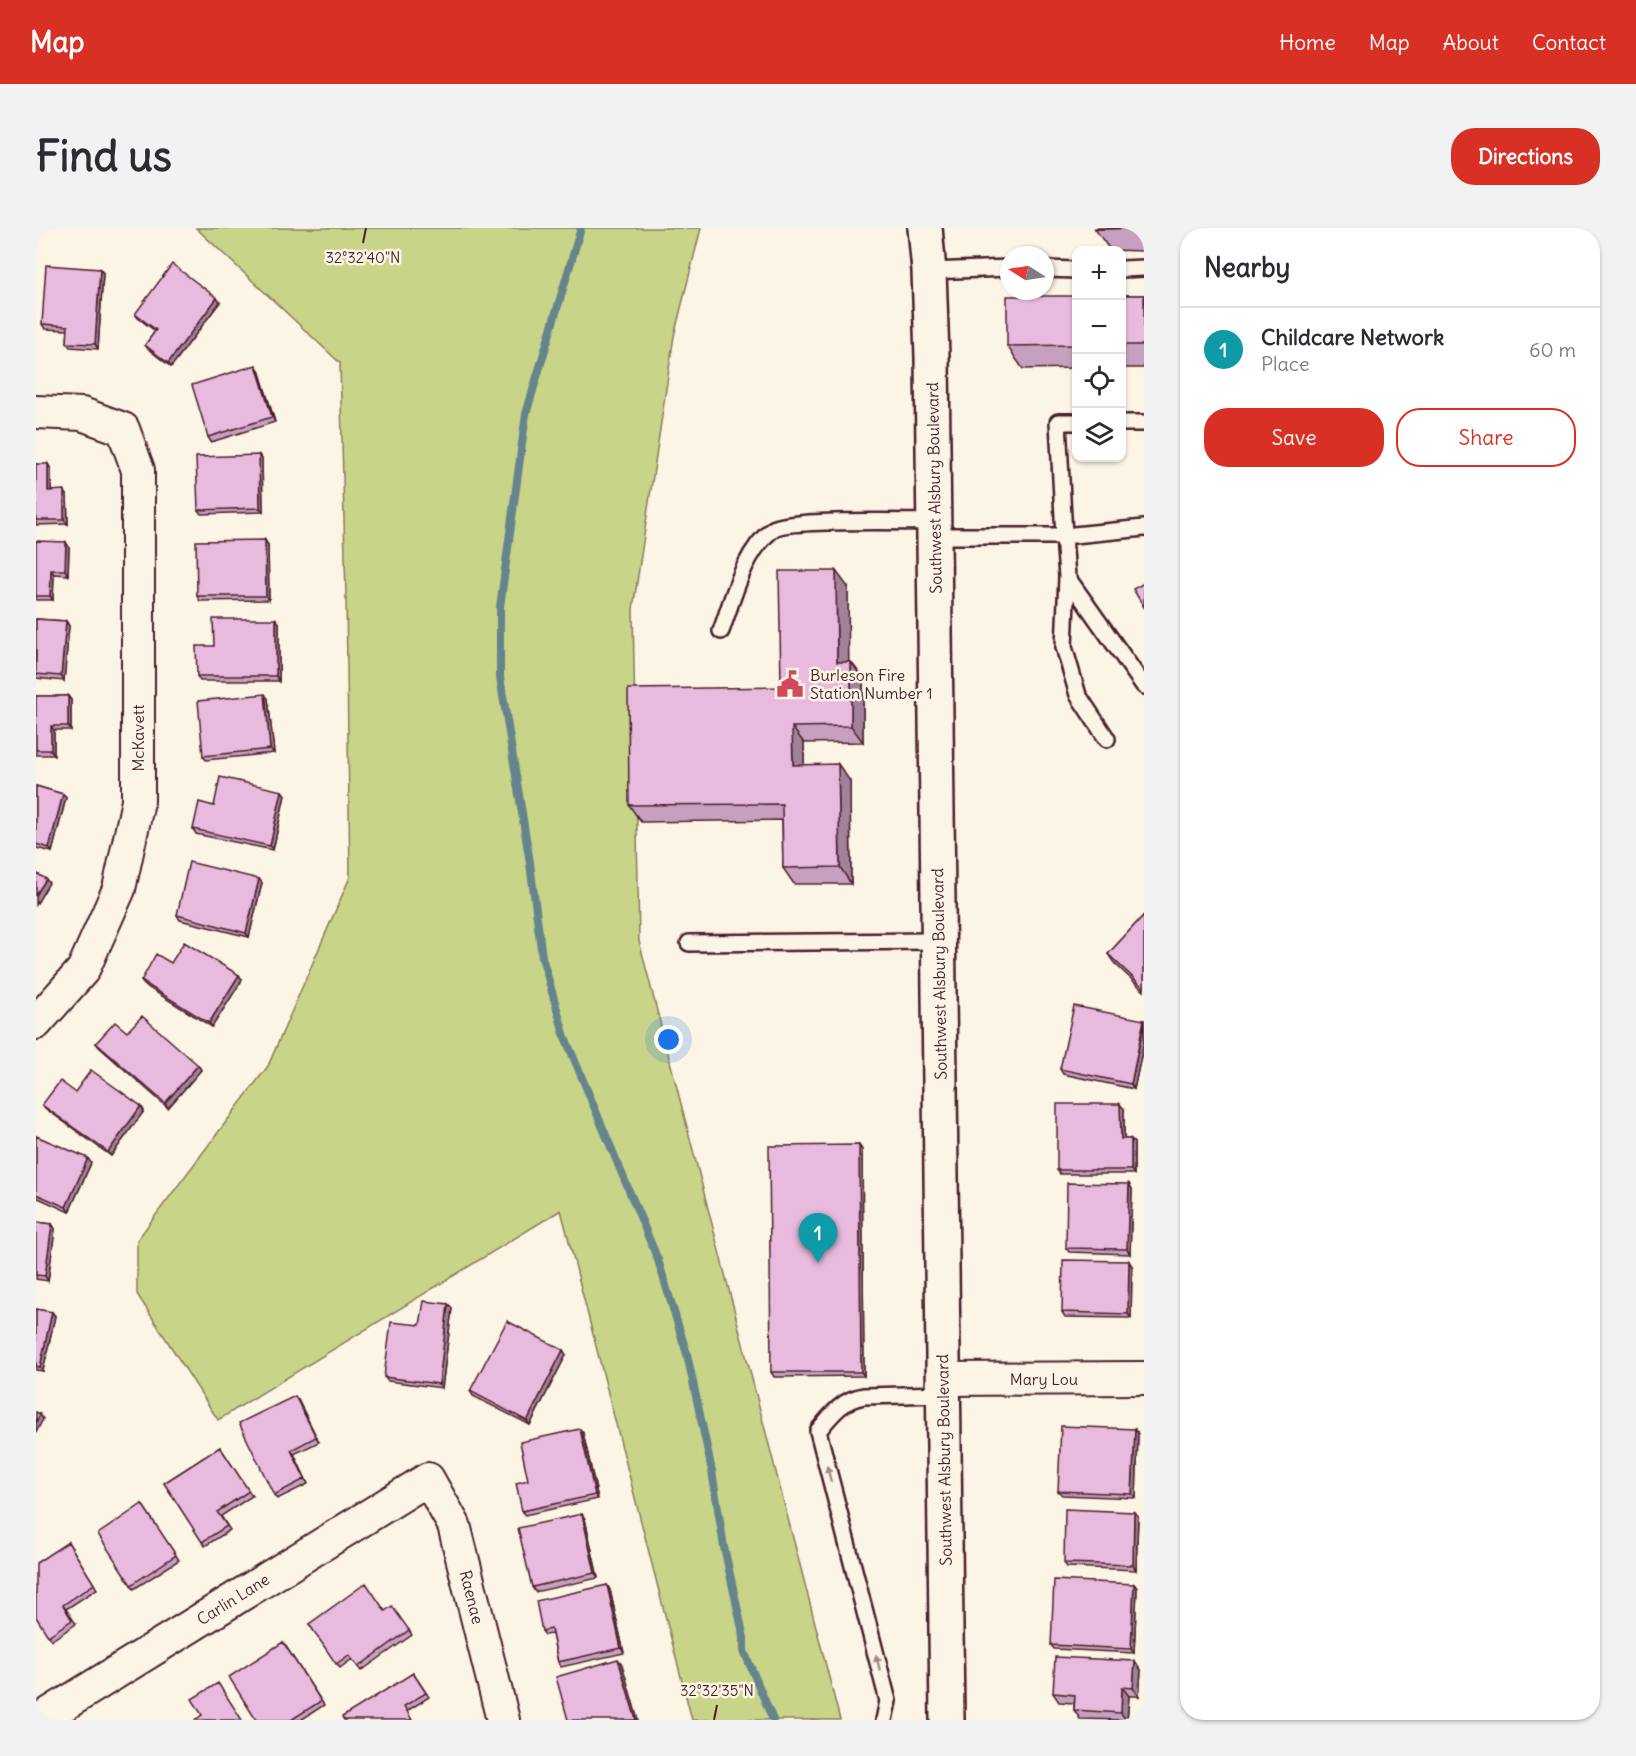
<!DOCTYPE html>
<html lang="en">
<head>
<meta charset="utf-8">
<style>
	body { margin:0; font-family:Delius,sans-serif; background:#f2f2f3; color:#2b2b33 }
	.controls { position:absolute; right:18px; top:18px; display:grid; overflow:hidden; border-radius:12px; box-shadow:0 2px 4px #0004 }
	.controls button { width:54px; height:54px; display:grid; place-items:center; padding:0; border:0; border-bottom:2px solid #e1e1e2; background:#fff; color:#2b2b33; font:30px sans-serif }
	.compass { position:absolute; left:964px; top:18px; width:54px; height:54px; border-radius:50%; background:#fff; box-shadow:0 2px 4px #0004; rotate:282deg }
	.you { position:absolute; left:633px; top:812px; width:21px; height:21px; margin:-15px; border:4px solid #fff; border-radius:50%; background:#1a73e8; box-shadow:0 0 0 9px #1a73e833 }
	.badge { display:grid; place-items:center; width:39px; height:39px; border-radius:50%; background:#d93025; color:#fff; font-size:20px; font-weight:700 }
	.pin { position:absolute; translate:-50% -50px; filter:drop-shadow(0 2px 3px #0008) }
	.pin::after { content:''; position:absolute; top:32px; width:21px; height:18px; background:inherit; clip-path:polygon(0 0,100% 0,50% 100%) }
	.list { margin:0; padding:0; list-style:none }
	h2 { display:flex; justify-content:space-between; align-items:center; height:78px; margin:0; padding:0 24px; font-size:26px }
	h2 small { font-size:20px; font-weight:400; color:#7c7c81 }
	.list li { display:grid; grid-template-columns:39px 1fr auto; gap:18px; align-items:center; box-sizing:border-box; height:84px; padding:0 24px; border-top:2px solid #e1e1e2 }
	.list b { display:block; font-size:22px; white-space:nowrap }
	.list p { margin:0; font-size:20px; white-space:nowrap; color:#7c7c81 }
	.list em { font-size:20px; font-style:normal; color:#7c7c81 }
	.actions { display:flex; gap:12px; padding:18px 24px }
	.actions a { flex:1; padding:14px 0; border:2px solid #d93025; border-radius:24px; text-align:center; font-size:21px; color:#d93025 }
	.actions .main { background:#d93025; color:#fff }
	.icon { flex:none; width:33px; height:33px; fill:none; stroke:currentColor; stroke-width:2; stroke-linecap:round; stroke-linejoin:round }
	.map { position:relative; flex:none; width:1108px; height:1492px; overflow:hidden; border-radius:24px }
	header { display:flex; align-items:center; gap:36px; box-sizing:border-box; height:84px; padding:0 30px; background:#d93025; color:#fff }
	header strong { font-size:28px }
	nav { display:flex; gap:33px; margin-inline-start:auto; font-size:21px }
	.intro { display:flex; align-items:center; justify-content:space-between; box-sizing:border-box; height:144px; padding:0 36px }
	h1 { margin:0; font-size:42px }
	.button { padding:15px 27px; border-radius:24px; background:#d93025; color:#fff; font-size:21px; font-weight:700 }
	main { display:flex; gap:36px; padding:0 36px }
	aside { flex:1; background:#fff; border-radius:24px; box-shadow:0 2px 4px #0004 }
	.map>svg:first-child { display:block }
	.green { fill:#c8d488; stroke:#897a5a; stroke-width:1.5 }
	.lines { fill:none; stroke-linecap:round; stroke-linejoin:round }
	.stream { stroke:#65848c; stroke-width:8 }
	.service-casing { stroke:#4a1f2b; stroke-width:20 }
	.minor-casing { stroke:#4a1f2b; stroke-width:36 }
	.secondary-casing { stroke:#4a1f2b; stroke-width:38 }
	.service { stroke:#fcf5e5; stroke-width:15 }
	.minor { stroke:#fcf5e5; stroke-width:32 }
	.secondary { stroke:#fcf5e5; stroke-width:33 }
	.wall { fill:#c7a0bf; stroke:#4a1f2b; stroke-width:1.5 }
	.shaded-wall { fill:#a2829b; stroke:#4a1f2b; stroke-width:1.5 }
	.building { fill:#e7bade; stroke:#4a1f2b; stroke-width:1.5 }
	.oneway { fill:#a38a88 }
	.ticks { fill:none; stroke:#4a1f2b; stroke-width:2 }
	.labels { text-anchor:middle; stroke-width:5; stroke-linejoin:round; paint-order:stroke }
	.street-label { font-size:16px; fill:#4a1f2b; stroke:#fcf5e5 }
	.poi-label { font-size:16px; fill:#4a1f2b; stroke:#fcf5e5; text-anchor:start }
	.ticks-label { font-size:15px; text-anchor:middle; fill:#4a1f2b; stroke:#fcf5e5; stroke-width:5; stroke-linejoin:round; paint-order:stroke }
</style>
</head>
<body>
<header>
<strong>Map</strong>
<nav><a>Home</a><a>Map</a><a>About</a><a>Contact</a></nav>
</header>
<div class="intro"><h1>Find us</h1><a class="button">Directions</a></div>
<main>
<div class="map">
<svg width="1108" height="1492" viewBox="0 0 1108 1492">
	<rect width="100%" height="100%" fill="#fcf5e5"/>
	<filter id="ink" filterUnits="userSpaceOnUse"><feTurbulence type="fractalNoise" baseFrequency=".0167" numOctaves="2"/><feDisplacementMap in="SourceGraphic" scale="12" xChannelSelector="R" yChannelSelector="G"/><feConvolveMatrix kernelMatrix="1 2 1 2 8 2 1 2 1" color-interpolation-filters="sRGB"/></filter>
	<g filter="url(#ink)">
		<path class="green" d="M160 0H665L638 108 597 381 603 713 804 1492H656L525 982 182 1192 101 1066V1012L232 838 314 649 310 369 304 135Z"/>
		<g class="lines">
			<path class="stream" d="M545 0 490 186 464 379V449L494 635 506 729 529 809 622 1032 651 1126 676 1243 688 1319 708 1410V1423L737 1492"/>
			<defs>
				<path id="service" d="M1009 41 1040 42
					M1086 41 1108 40
					M893 43 973 40
					M1040 194H1022L1028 308 1108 300
					M1086 195H1108
					M899 308H1028L1031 349 1028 419 1042 467 1071 511
					M1031 349 1108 458
					M685 403C698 368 707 325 737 301 750 291 874 294 899 294
					M653 715 902 713
					M848 1492 852 1473 782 1203C795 1187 807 1171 828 1168L908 1166"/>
				<path id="minor" d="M0 184 46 186 87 201 102 242V573L83 661 47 742 0 795
					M907 1151 1108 1150
					M3 1492 392 1251 418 1297 467 1492"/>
				<path id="secondary" d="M889 0 893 43 896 129 911 1492"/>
			</defs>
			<use href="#service" class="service-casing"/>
			<use href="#minor" class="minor-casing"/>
			<use href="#secondary" class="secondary-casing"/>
			<use href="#service" class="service"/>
			<use href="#minor" class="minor"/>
			<use href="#secondary" class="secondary"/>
		</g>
		<path class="wall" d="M1108 0V23L1074 22 1059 1Z
			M67 45 62 121 34 119 31 115 32 102 9 101 6 96Z
			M1086 67H1108V140H1086Z
			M1041 68V140L987 141 971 118Z
			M184 74 135 139 112 121 109 117 119 103 102 90 99 86Z
			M223 142 239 194 175 214 172 209Z
			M223 227 226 231 227 284 165 286 162 282Z
			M0 236 15 241V263L31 267 32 296 0 297Z
			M0 313 33 319 32 347 18 346 17 372H0Z
			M232 317 233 372 164 373 161 368Z
			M812 359V434H815L827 450V514L768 515V537L814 553 815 656H758L747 640 746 592 605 594 593 577 745 459Z
			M0 391 30 393 33 398 28 453 0 450Z
			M243 395V453H164L161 448Z
			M0 468H32L35 472V502H18V527H0Z
			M232 471 238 525 170 532 167 528Z
			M0 558 27 566 30 570 16 624 0 620Z
			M246 563 249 567 237 622 160 606 157 601 178 578Z
			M223 651 226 655 213 709 144 692 141 687Z
			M1108 687V763L1078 735 1072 726Z
			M135 735 203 747 206 752 176 799 108 757 105 753Z
			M1108 792V814L1098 861 1027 846 1024 841Z
			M91 804 162 837 165 842 132 880 63 819 60 815Z
			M6 877 105 878 108 883 75 928 10 881Z
			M1088 881V911H1095L1098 915V946H1024L1021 942Z
			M0 908 55 935 33 984 0 969Z
			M823 917 826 922 828 1148 738 1149 735 1144Z
			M1093 956 1096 961 1094 1026 1033 1024 1030 1020Z
			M0 994 16 996 19 1001 12 1053 0 1051Z
			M1096 1038 1095 1090 1029 1089 1026 1084Z
			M412 1076 416 1080 406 1160 352 1153 348 1149 384 1097Z
			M0 1081 16 1084 19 1088 7 1143 0 1142Z
			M527 1122 530 1127 494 1197 437 1168 434 1163Z
			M262 1172 283 1214 258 1226 272 1256 241 1271 238 1267Z
			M1099 1201 1102 1205 1100 1270 1026 1267 1022 1263Z
			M547 1205 562 1271 489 1287 486 1283 492 1252Z
			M184 1219 216 1268 185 1288 194 1302 169 1318 128 1255Z
			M106 1276 143 1332 98 1361 95 1357Z
			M1102 1288 1100 1342 1031 1339 1028 1335Z
			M549 1291 562 1350 499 1364 496 1359Z
			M32 1314 61 1361 30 1381 40 1396 16 1412 12 1408Z
			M1098 1356 1101 1360 1098 1425 1018 1421 1015 1417Z
			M571 1357 574 1362 588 1425 525 1439 522 1434 516 1406 509 1407 506 1403Z
			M349 1383 373 1402 376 1407 325 1443 316 1431 304 1440 273 1396Z
			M247 1414 288 1477 265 1492H220Z
			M1105 1442 1103 1468H1093L1091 1492 1044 1491 1038 1482V1475L1023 1474 1017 1465Z
			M377 1445 393 1469 371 1483 308 1492Z"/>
		<path class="shaded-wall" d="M64 41 67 45 62 121 59 116Z
			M181 70 184 74 135 139 132 135Z
			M220 137 223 142 239 194 236 189Z
			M223 227 226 231 227 284 224 280Z
			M12 236 15 241V267L12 263Z
			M28 262 31 267 32 296 28 292Z
			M229 312 232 317 233 372 230 368Z
			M30 314 33 319 32 347 29 342Z
			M15 342 18 346 17 372 14 368Z
			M800 343 812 359 813 451 801 434Z
			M240 391 243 395V453L240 448Z
			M30 393 33 398 28 453 25 448Z
			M815 434 827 450V514L815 498Z
			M229 466 232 471 238 525 234 521Z
			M32 468 35 472V502L32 498Z
			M15 498 18 502V527L15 522Z
			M756 499 768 515V553L757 537Z
			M802 536 814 553 815 656 804 639Z
			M246 563 249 567 237 622 234 618Z
			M27 566 30 570 16 624 13 620Z
			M10 651 13 655 0 677V667Z
			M223 651 226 655 213 709 210 705Z
			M203 747 206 752 176 799 173 795Z
			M1108 795V814L1098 861 1095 856Z
			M162 837 165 842 132 880 129 875Z
			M1084 876 1088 881V915L1085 911Z
			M105 878 108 883 75 928 72 924Z
			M1095 911 1098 915V946L1095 942Z
			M823 917 826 922 828 1148 825 1144Z
			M52 930 55 935 33 984 30 979Z
			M1093 956 1096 961 1094 1026 1091 1021Z
			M16 996 19 1001 12 1053 9 1048Z
			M1093 1033 1096 1038 1095 1090 1092 1086Z
			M412 1076 416 1080 406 1160 403 1156Z
			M16 1084 19 1088 7 1143 4 1139Z
			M527 1122 530 1127 494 1197 491 1193Z
			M259 1168 262 1172 283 1214 280 1209Z
			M4 1186 7 1191 0 1205V1195Z
			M544 1201 547 1205 562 1271 559 1267Z
			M1099 1201 1102 1205 1100 1270 1096 1266Z
			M255 1222 258 1226 272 1256 269 1251Z
			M1098 1284 1102 1288 1100 1342 1097 1337Z
			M546 1286 549 1291 562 1350 559 1345Z
			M1098 1356 1101 1360 1098 1425 1095 1421Z
			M571 1357 574 1362 588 1425 585 1420Z
			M582 1431 586 1436 602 1492H600Z
			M1099 1433 1105 1442 1103 1468 1097 1460Z
			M1086 1459 1093 1468 1091 1492H1090L1085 1485Z"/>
		<path class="building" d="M1059 0H1108L1059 1Z
			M136 36 181 70 132 135 109 117 120 102 99 86Z
			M10 37 64 41 59 116 31 115 32 98 6 96Z
			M1086 67H1108V117H1086Z
			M971 68H1041V117L971 118Z
			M220 137 236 189 172 209 156 157Z
			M223 227 224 280 162 282 160 229Z
			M0 236H12V263L28 262V292H0Z
			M229 312 230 368H161L160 313Z
			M0 313 30 314 29 342H15L14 368H0Z
			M743 343H800L801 434H815V498L756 499 757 537 802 536 804 639 747 640 746 576 593 577 592 461 745 459Z
			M1108 355V379L1097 361Z
			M0 391 30 393 25 448 0 446Z
			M177 391H240V448H161L160 418H178Z
			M229 466 234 521 167 528 162 473Z
			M0 468H32V498H15V522H0Z
			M184 549 246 563 234 618 157 601 163 574 178 578Z
			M0 558 27 566 13 620 0 616Z
			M153 634 223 651 210 705 141 687Z
			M0 645 10 651 0 667Z
			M1108 687V760L1072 726Z
			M148 714 203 747 173 795 105 753 120 726 135 735Z
			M1038 778 1108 792 1095 856 1024 841Z
			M106 788 162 837 129 875 60 815 79 794 91 804Z
			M55 842 105 878 72 924 6 877 24 853 39 864Z
			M1021 876H1084L1085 911H1095V942H1021Z
			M0 908 52 930 30 979 0 966Z
			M823 917 825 1144H735L733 918Z
			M1031 955 1093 956 1091 1021 1030 1020Z
			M0 994 16 996 9 1048 0 1047Z
			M1027 1032 1093 1033 1092 1086 1026 1084Z
			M388 1073 412 1076 403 1156 348 1149 355 1094 384 1097Z
			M0 1081 16 1084 4 1139 0 1138Z
			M471 1093 527 1122 491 1193 434 1163Z
			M259 1168 280 1209 255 1222 269 1251 238 1267 203 1195Z
			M0 1184 4 1186 0 1195Z
			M1025 1198 1099 1201 1096 1266 1022 1263Z
			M544 1201 559 1267 486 1283 480 1255 492 1252 484 1214Z
			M184 1219 213 1263 181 1284 191 1298 166 1314 128 1255Z
			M106 1276 140 1327 95 1357 62 1306Z
			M1029 1281 1098 1284 1097 1337 1028 1335Z
			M546 1286 559 1345 496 1359 482 1300Z
			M32 1314 58 1356 27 1377 36 1392 12 1408 0 1389V1335Z
			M1018 1352 1098 1356 1095 1421 1015 1417Z
			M330 1355 349 1383 356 1378 373 1402 322 1439 313 1427 300 1436 273 1396Z
			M571 1357 585 1420 522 1434 515 1401 506 1403 500 1373Z
			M247 1414 285 1473 255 1492H220L193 1449Z
			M1019 1429 1099 1433 1097 1460 1086 1459 1085 1485 1038 1482 1039 1467 1017 1465Z
			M582 1431 600 1492H532L520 1449Z
			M377 1445 390 1465 368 1478 376 1492H308L306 1489Z
			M182 1455 206 1492H159L166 1487 156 1471Z"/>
		<defs><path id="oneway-solid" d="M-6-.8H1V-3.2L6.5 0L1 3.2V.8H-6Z" transform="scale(1.5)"/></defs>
		<g class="oneway">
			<use href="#oneway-solid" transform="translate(793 1246) rotate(-104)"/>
			<use href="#oneway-solid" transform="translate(842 1435) rotate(-104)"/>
		</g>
	</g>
	<path class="ticks" d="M327 15 330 0M678 1492 681 1477"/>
	<defs>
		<symbol id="civic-bare" viewBox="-9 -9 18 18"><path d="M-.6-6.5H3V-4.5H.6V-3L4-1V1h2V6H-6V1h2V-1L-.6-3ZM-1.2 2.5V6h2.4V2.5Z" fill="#d1495b" stroke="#fcf5e5" stroke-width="2.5" paint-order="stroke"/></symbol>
	</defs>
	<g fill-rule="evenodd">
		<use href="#civic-bare" x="735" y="437" width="38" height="38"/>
	</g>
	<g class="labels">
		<g class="street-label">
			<text transform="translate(898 260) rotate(-91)" y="6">Southwest Alsbury Boulevard</text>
			<text transform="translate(102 510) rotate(-90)" y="6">McKavett</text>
			<text transform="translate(903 746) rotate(-91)" y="6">Southwest Alsbury Boulevard</text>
			<text x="1008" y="1157">Mary Lou</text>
			<text transform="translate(908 1232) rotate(-91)" y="6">Southwest Alsbury Boulevard</text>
			<text transform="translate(436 1369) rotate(76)" y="6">Raenae</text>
			<text transform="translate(197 1371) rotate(-32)" y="6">Carlin Lane</text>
		</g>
		<g class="poi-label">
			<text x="774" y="453">Burleson Fire<tspan x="774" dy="18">Station Number 1</tspan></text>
		</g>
	</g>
	<g class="ticks-label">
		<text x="327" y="35">32°32'40"N</text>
		<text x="681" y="1468">32°32'35"N</text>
	</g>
</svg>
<div class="controls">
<button>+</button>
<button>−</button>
<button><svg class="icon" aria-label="locate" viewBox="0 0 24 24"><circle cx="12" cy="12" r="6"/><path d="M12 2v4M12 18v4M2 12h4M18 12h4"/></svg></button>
<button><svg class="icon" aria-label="layers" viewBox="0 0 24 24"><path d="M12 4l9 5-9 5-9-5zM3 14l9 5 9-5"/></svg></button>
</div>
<svg class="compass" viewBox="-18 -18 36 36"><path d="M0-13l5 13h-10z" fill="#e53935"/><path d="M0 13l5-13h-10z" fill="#7c7c81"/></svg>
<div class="you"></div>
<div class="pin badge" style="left:782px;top:1035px;background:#0f9aa8">1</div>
</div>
<aside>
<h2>Nearby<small></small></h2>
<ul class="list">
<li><span class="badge" style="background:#0f9aa8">1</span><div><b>Childcare Network</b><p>Place</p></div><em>60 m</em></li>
</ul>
<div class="actions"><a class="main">Save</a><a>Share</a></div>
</aside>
</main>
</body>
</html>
